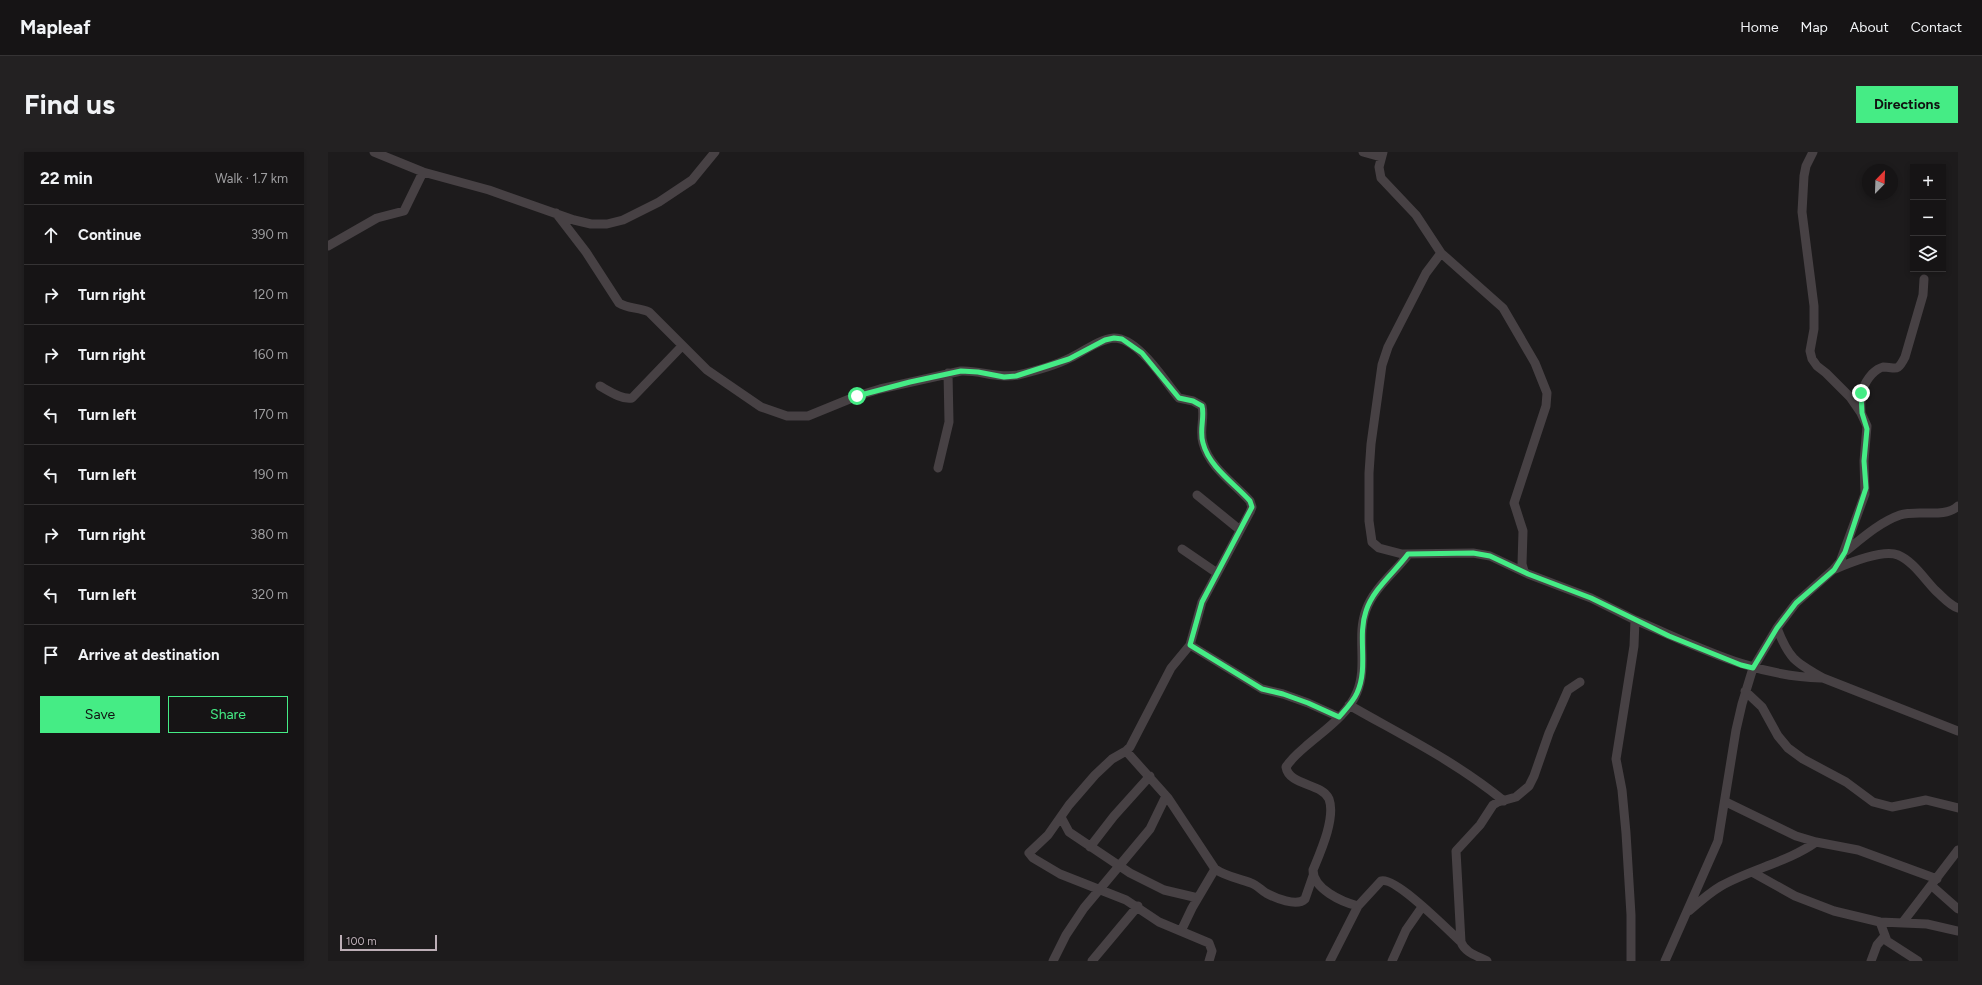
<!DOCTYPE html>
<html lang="en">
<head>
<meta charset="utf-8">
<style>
	body { margin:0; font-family:Figtree,sans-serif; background:#232122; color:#f1f3f6 }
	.controls { position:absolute; right:12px; top:12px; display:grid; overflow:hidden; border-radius:0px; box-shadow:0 2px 6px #0003 }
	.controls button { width:36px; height:36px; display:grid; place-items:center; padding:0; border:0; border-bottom:1px solid #353334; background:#161415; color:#f1f3f6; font:20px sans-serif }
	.compass { position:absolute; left:1534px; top:12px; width:36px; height:36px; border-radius:50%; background:#161415; box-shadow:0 2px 6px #0003; rotate:23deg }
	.scale { position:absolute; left:12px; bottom:10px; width:97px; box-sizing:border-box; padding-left:4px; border:2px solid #bcaeb6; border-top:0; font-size:11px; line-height:14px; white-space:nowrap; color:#bcaeb6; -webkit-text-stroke:3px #181617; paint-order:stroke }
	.stop { position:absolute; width:12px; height:12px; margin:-9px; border:3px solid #45ec85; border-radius:50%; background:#fff }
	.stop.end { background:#45ec85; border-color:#fff; box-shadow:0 1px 4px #0008 }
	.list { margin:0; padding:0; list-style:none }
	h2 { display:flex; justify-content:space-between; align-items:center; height:52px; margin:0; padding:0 16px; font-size:17px }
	h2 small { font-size:13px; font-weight:400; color:#9e9ea0 }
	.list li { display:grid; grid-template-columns:26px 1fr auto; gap:12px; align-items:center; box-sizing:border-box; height:60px; padding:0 16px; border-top:1px solid #353334 }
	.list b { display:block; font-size:15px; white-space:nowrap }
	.list em { font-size:13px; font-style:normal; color:#9e9ea0 }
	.actions { display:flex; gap:8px; padding:12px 16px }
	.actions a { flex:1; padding:9px 0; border:1px solid #45ec85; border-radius:0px; text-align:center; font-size:14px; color:#45ec85 }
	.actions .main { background:#45ec85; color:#111 }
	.icon { flex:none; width:22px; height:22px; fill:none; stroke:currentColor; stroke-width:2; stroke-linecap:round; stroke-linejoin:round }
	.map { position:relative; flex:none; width:1630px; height:809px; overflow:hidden; border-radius:0px }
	header { display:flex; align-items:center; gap:24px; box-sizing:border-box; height:56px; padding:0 20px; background:#161415; border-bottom:1px solid #353334 }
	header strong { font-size:19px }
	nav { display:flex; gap:22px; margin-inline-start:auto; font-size:14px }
	.intro { display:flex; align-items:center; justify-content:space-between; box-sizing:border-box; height:96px; padding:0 24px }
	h1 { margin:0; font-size:28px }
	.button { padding:10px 18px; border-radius:0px; background:#45ec85; color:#111; font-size:14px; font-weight:700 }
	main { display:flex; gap:24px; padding:0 24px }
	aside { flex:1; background:#161415; border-radius:0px; box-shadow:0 2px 6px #0003 }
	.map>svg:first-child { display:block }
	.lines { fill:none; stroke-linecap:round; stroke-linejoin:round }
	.minor { stroke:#474144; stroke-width:9 }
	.route { stroke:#45ec85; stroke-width:5 }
</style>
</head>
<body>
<header>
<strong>Mapleaf</strong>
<nav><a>Home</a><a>Map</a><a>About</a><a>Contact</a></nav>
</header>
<div class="intro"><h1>Find us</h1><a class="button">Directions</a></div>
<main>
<aside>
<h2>22 min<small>Walk · 1.7 km</small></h2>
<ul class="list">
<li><svg class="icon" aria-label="ahead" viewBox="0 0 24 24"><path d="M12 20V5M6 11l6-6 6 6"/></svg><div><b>Continue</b></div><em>390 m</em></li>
<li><svg class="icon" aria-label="right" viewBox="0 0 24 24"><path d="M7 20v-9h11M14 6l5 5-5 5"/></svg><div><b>Turn right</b></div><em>120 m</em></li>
<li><svg class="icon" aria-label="right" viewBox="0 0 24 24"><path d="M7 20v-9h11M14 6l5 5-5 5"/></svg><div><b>Turn right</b></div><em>160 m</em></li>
<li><svg class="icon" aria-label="left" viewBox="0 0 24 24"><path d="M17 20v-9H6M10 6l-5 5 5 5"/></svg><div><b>Turn left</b></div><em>170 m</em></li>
<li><svg class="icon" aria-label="left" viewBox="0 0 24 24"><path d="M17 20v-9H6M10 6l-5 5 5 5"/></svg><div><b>Turn left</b></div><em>190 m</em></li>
<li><svg class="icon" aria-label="right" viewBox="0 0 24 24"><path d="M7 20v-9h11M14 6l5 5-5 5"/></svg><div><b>Turn right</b></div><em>380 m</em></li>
<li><svg class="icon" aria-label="left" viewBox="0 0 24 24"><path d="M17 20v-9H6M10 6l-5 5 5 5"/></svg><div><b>Turn left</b></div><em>320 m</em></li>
<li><svg class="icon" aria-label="arrive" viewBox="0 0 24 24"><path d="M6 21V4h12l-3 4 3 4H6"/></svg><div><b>Arrive at destination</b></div></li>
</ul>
<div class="actions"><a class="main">Save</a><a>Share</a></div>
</aside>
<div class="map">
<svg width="1630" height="809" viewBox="0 0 1630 809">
	<rect width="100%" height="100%" fill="#1d1b1c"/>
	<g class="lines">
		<path class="minor" d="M46 0 95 20 161 38 246 68 263 72H279L295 68 331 50 364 28 387 0
			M1035 0 1053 5
			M1055 0 1051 15 1053 26 1088 63 1113 101 1175 156 1207 211 1219 241 1218 254 1186 351 1195 379 1194 412 1196 419
			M228 61 258 100 291 151C300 157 311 155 321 160L379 218 433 255 459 264H480L529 244 552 237 633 219C652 218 670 227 690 223 707 219 726 214 742 206 755 200 771 187 786 186 797 186 807 194 815 202 829 215 839 232 851 246L865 249 874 254C877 265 871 279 875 291 881 315 907 332 922 349L924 355 922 360 874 450 862 493 843 516 802 595 798 599 784 607 767 623 741 653 720 683 701 701 705 706 732 722 798 748 831 770 881 791 884 799 881 809
			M0 94 49 66 76 59 95 20
			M1113 101 1098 121 1060 195 1054 213 1043 292 1041 321V369L1044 390 1051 396 1074 402 1145 401 1162 404 1200 422 1263 446 1307 468 1306 494 1288 607 1294 638 1298 681 1303 763V809
			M272 234C281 239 294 248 304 246L354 194
			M1533 260C1532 244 1534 233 1544 222 1547 219 1551 216 1555 215 1568 215 1569 221 1577 205L1595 143 1596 127
			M610 316 621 270 620 221
			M869 343 912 378
			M854 397 889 421
			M1518 399C1534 386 1552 370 1572 363 1590 357 1616 367 1630 354
			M1080 403C1067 420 1045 437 1038 458 1028 484 1040 514 1029 540 1020 563 995 579 977 595 970 601 963 607 958 615 961 634 994 631 1001 647 1008 666 992 701 985 718 985 737 1014 750 1030 754L1053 729C1067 724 1121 779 1133 790
			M1507 417C1521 411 1555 397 1570 403 1585 409 1597 428 1608 439 1615 445 1621 453 1630 456
			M1307 468C1369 494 1424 524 1493 526
			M1449 476C1461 507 1467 510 1495 526L1630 579
			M862 493 934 537 955 542 980 551 1011 565
			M1417 539 1434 555 1450 584 1460 596 1475 607 1518 630 1545 650 1564 655 1598 648 1630 656
			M1021 553C1075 584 1127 609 1176 649
			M798 599 840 646 887 717C899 725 910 726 923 731 929 733 933 738 938 741 947 746 969 755 977 747L985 724
			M1398 650 1468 684 1488 690 1530 698 1609 727
			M733 665 741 680 802 721 836 738 870 746
			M762 695 786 664 822 624
			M1424 720 1467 744 1506 759 1552 770 1599 772 1630 779
			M1604 734 1630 757
			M1361 759C1371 750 1381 741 1393 734 1423 717 1460 710 1488 690
			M1552 770 1559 789 1590 809
			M1575 770 1630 698
			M853 779 864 756 887 717
			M725 809 738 783 756 756 822 677 838 644
			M764 809 810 754
			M1002 809 1030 754
			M1064 809 1078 778 1094 755
			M1159 809C1150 804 1137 801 1133 790L1128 699 1152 673 1165 653 1170 650 1188 645 1201 634 1206 624 1221 581 1240 538 1252 530
			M1337 809 1390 689 1408 578 1414 552 1425 516 1449 476 1468 451 1506 417 1512 410 1537 342 1536 309 1539 274 1533 261 1522 245 1498 221 1489 214 1484 207 1482 199 1486 177V154L1474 60 1476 24 1478 14 1485 0
			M1543 809 1549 793 1556 785"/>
	</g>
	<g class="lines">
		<path class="route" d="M529 244 582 230 633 219 650 220 676 225 688 224 741 207 777 188 786 186 794 187 814 201 851 246 865 249 874 254C877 264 871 279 875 291 881 315 907 332 922 349L924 355 874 450 862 493 934 537 955 542 980 551 1011 565C1017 558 1025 550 1029 541 1041 515 1029 485 1038 459 1045 437 1067 420 1080 402L1145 401 1162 404 1200 422 1263 446 1341 484 1413 513 1425 516 1449 476 1468 451 1506 418 1517 400 1538 336 1536 309 1539 277 1534 261 1533 241"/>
	</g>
</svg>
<div class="controls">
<button>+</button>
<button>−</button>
<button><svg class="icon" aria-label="layers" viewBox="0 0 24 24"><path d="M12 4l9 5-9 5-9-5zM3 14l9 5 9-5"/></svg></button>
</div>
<svg class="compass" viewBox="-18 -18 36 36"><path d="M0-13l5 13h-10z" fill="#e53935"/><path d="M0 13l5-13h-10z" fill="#9e9ea0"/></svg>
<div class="scale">100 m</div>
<div class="stop" style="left:529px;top:244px"></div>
<div class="stop end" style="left:1533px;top:241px"></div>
</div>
</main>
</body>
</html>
